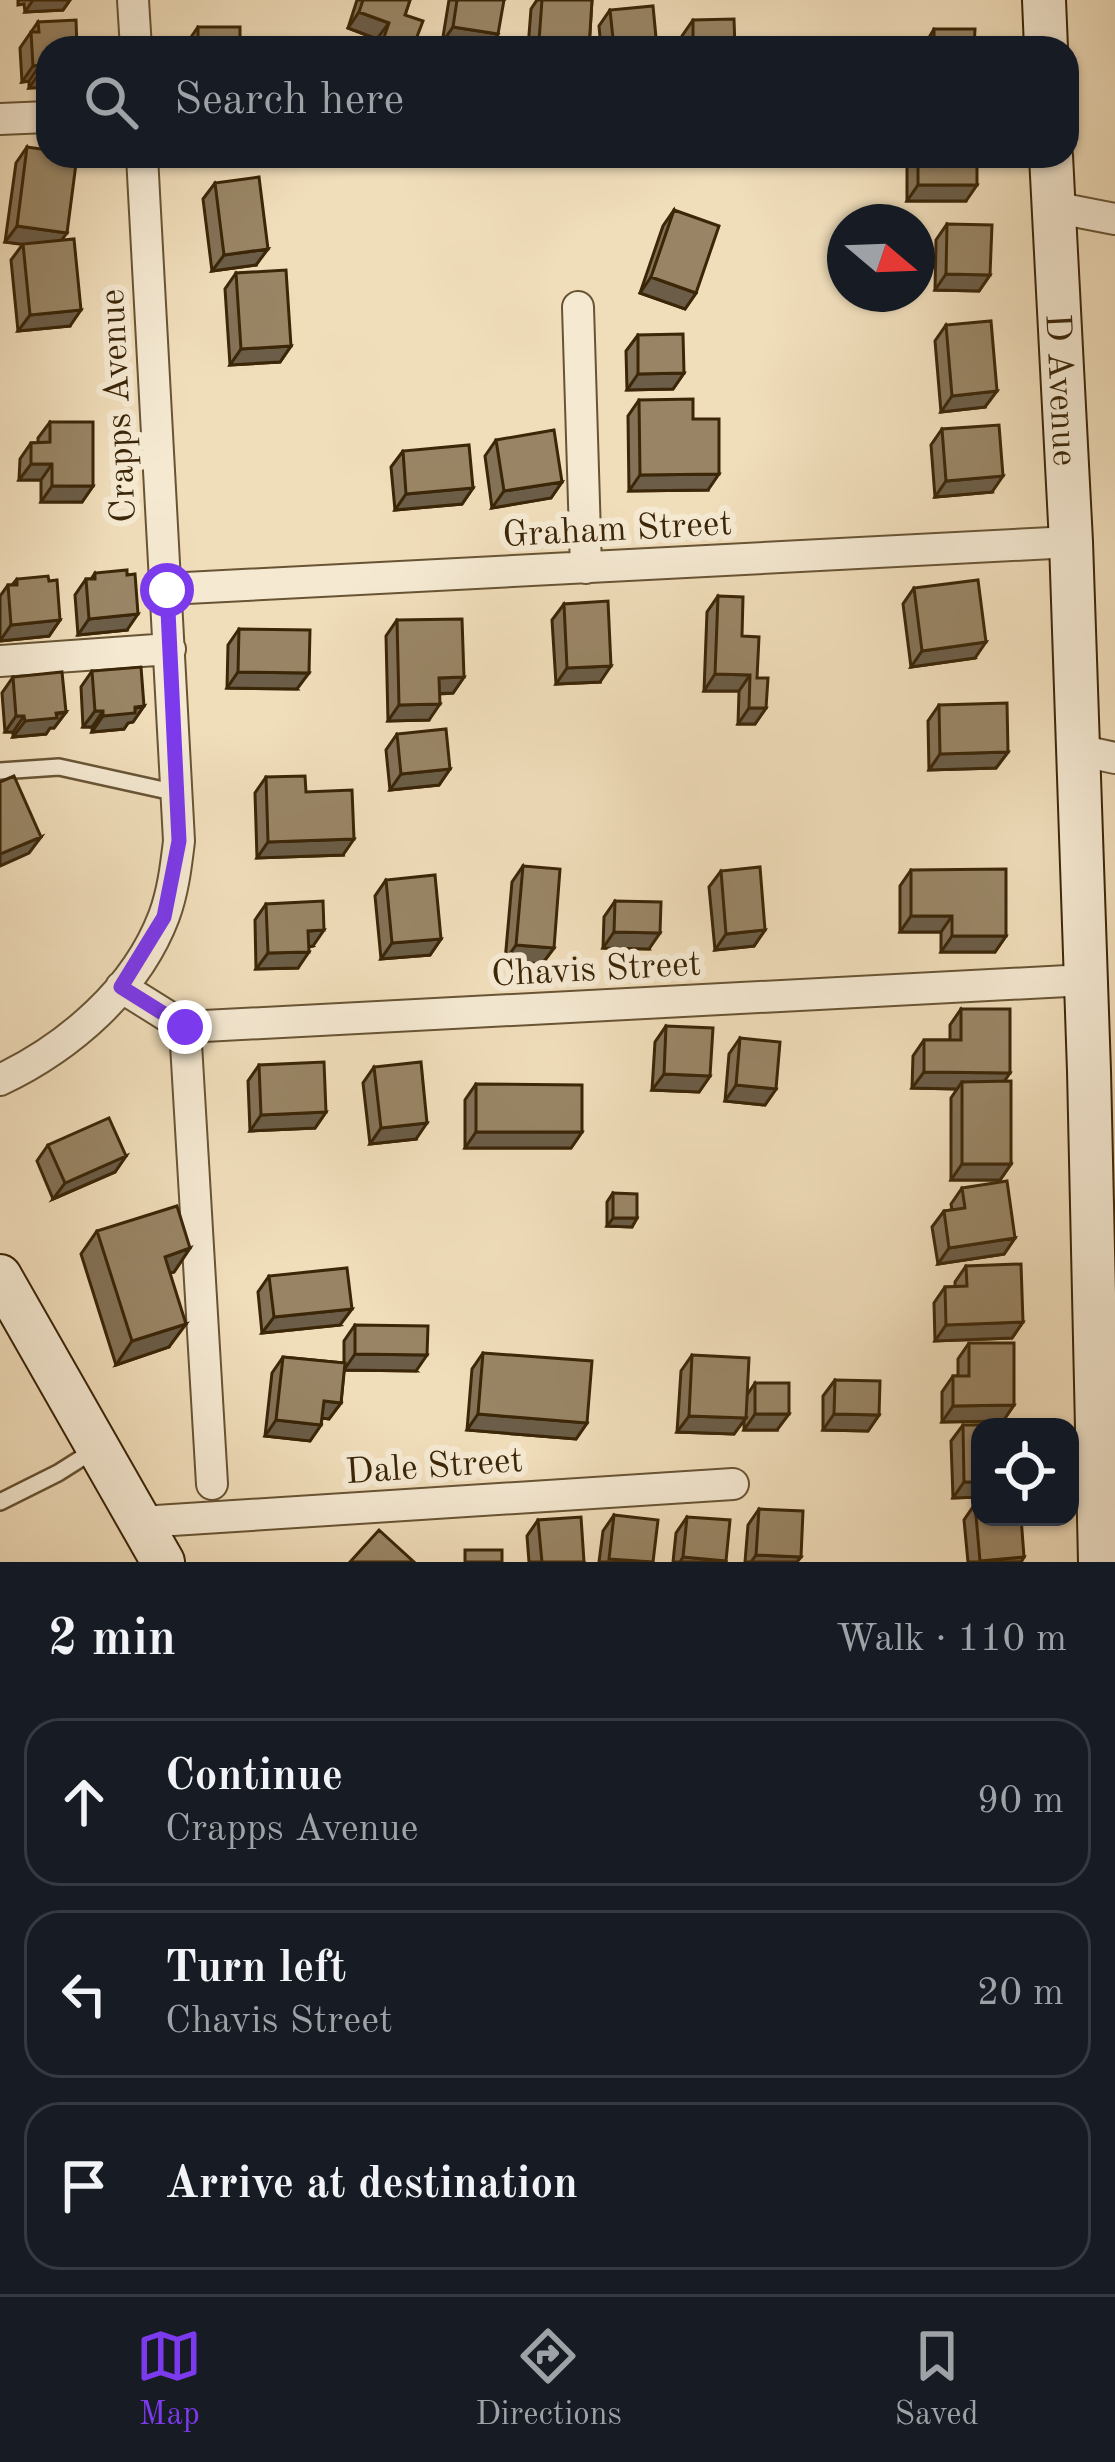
<!DOCTYPE html>
<html lang="en">
<head>
<meta charset="utf-8">
<style>
	body { margin:0; font-family:"Old Standard TT",serif; background:#20242c; color:#f1f3f6 }
	.controls { position:absolute; right:36px; bottom:36px; display:grid; overflow:hidden; border-radius:24px; box-shadow:0 3px 9px #0004 }
	.controls button { width:108px; height:108px; display:grid; place-items:center; padding:0; border:0; border-bottom:3px solid #363941; background:#171b24; color:#f1f3f6; font:60px sans-serif }
	.compass { position:absolute; left:827px; top:204px; width:108px; height:108px; border-radius:50%; background:#171b24; box-shadow:0 3px 9px #0004; rotate:109deg }
	.stop { position:absolute; width:36px; height:36px; margin:-27px; border:9px solid #7c3aed; border-radius:50%; background:#fff }
	.stop.end { background:#7c3aed; border-color:#fff; box-shadow:0 3px 12px #0008 }
	.list { margin:0; padding:0; list-style:none }
	h2 { display:flex; justify-content:space-between; align-items:center; height:156px; margin:0; padding:0 48px; font-size:51px }
	h2 small { font-size:39px; font-weight:400; color:#9ea1a6 }
	.list li { display:grid; grid-template-columns:78px 1fr auto; gap:36px; align-items:center; box-sizing:border-box; height:168px; margin:0 24px 24px; padding:0 24px; border:3px solid #363941; border-radius:36px }
	.list b { display:block; font-size:45px; white-space:nowrap }
	.list p { margin:0; font-size:39px; white-space:nowrap; color:#9ea1a6 }
	.list em { font-size:39px; font-style:normal; color:#9ea1a6 }
	.icon { flex:none; width:66px; height:66px; fill:none; stroke:currentColor; stroke-width:2; stroke-linecap:round; stroke-linejoin:round }
	.map { position:relative; flex:none; width:1115px; height:1562px; overflow:hidden }
	.search { position:absolute; background:#171b24; box-shadow:0 3px 9px #0004; left:36px; right:36px; top:36px; height:132px; display:flex; align-items:center; gap:30px; box-sizing:border-box; padding:0 42px; border-radius:36px; color:#9ea1a6; font-size:45px }
	.sheet { height:732px; background:#171b24 }
	nav { display:flex; justify-content:space-around; align-items:center; box-sizing:border-box; height:168px; border-top:3px solid #363941; background:#171b24; font-size:33px; color:#9ea1a6 }
	nav a { display:grid; justify-items:center; gap:6px }
	nav .on { color:#7c3aed }
	.map>svg:first-child { display:block }
	.lines { fill:none; stroke-linecap:round; stroke-linejoin:round }
	.lane-casing { stroke:#685434; stroke-width:20 }
	.street-casing { stroke:#685434; stroke-width:34 }
	.secondary-casing { stroke:#3b2608; stroke-width:46 }
	.lane { stroke:#f5e9d2; stroke-width:15 }
	.street { stroke:#f5e9d2; stroke-width:30 }
	.secondary { stroke:#f5e9d2; stroke-width:42 }
	.wall { fill:#847257; stroke:#3b2608; stroke-width:3 }
	.shaded-wall { fill:#6b5d47; stroke:#3b2608; stroke-width:3 }
	.building { fill:#998565; stroke:#3b2608; stroke-width:3 }
	.route { stroke:#7c3aed; stroke-width:15 }
	.labels { text-anchor:middle; stroke-width:12; stroke-linejoin:round; paint-order:stroke }
	.street-label { font-size:36px; fill:#3b2608; stroke:#f5e9d2 }
</style>
</head>
<body>
<div class="map">
<svg width="1115" height="1562" viewBox="0 0 1115 1562">
	<rect width="100%" height="100%" fill="#f0ddba"/>
	<filter id="stains"><feTurbulence type="fractalNoise" baseFrequency=".00167" numOctaves="4"/><feColorMatrix values="0 0 0 0 .2 0 0 0 0 .09 0 0 0 0 .02 0 0 0 .5 -.17"/></filter>
	<radialGradient id="worn" r=".72"><stop offset=".6" stop-color="#630" stop-opacity="0"/><stop offset="1" stop-color="#630" stop-opacity=".3"/></radialGradient>
	<g class="lines">
		<defs>
			<path id="lane" d="M0 771 59 767 177 793
				M0 1502 58 1473 96 1449"/>
			<path id="street" d="M133 0 136 48
				M0 119 48 117
				M1053 207 1115 219
				M578 307 586 568
				M167 589 1071 542
				M0 661 170 649
				M1078 750 1115 758
				M121 987 185 1027 1086 980
				M185 1027 212 1484
				M0 1080C69 1047 136 990 164 916 173 892 176 866 179 841L142 156
				M141 1522 733 1484"/>
			<g id="secondary">
				<path d="M1044 0 1046 48"/>
				<path id="s1" d="M1051 156 1071 542 1089 1071 1100 1562"/>
				<path d="M0 1276 163 1562"/>
			</g>
		</defs>
		<use href="#lane" class="lane-casing"/>
		<use href="#street" class="street-casing"/>
		<use href="#secondary" class="secondary-casing"/>
		<use href="#lane" class="lane"/>
		<use href="#street" class="street"/>
		<use href="#secondary" class="secondary"/>
	</g>
	<path class="wall" d="M18 0H70L63 10 25 12 24 4 18 5Z
		M357 0H410L405 15 413 48H374L377 39 348 28Z
		M449 0H504L442 43Z
		M537 0H592L589 48H528L531 9Z
		M610 10 657 48H601L599 26Z
		M693 20 735 48H682V36Z
		M38 22 48 48V87L29 88V81L22 82 20 48Z
		M198 27 240 48H187V43Z
		M934 29 974 48H923Z
		M27 147 61 241 70 326 18 331 11 260 23 244 5 242 16 163Z
		M907 156H977L966 201H907Z
		M215 183 256 265 212 271 203 199Z
		M674 210 696 293 685 309 640 293 663 226Z
		M947 224 990 275 979 291 935 290 936 240Z
		M236 273 291 346 280 362 230 365 225 289Z
		M946 325 985 407 941 412 935 341Z
		M638 335 684 373 673 389 627 390 626 351Z
		M639 400 693 419 708 490 629 491 628 416Z
		M50 422 93 486 82 502H41V480H19L20 459 31 443H38V438Z
		M942 429 992 492 935 497 931 445Z
		M496 440 562 482 551 498 492 508 485 456Z
		M403 451 473 488 462 504 395 510 391 467Z
		M95 573 127 630 78 635 75 595 86 579H91Z
		M17 579 60 620 49 636 0 641V596L8 585H12Z
		M914 588 975 658 911 667 903 604Z
		M718 596 742 636 766 708 755 724H738L739 691H704L707 612Z
		M564 604 600 682 556 684 552 620Z
		M397 620 464 677 453 693 440 694 429 720 388 721 386 636Z
		M239 629 297 689 227 688 228 645Z
		M92 671 144 706 133 722 128 723 124 729 92 732V727H83L81 687Z
		M13 677 66 712 54 728H50L46 734 13 737V732H5L2 693Z
		M939 705 1008 752 996 768 929 770 928 721Z
		M397 734 450 769 439 785 390 790 386 750Z
		M266 777 306 792 343 855 257 858 255 793Z
		M523 866 554 948 542 964 505 961 512 882Z
		M911 870 1006 936 995 952H941V932H900V886Z
		M721 871 765 930 754 946 715 950 709 887Z
		M386 880 441 939 430 955 381 959 375 896Z
		M615 901 649 949 603 948 604 917Z
		M266 904 313 946 309 947 298 968 256 969 255 920Z
		M961 1009 1004 1081 1011 1164 1000 1180H951V1098L957 1089 912 1088 913 1056 924 1040H950V1025Z
		M666 1026 710 1076 699 1092 652 1090 655 1042Z
		M740 1038 776 1089 765 1105 725 1101 729 1054Z
		M259 1065 326 1112 315 1128 250 1131 248 1081Z
		M374 1067 416 1139 370 1144 363 1083Z
		M476 1084 582 1132 571 1148H465V1100Z
		M48 1145 126 1156 115 1172 53 1199 37 1161Z
		M962 1188 1015 1238 1004 1254 938 1264 932 1227 944 1211 952 1210 951 1204Z
		M613 1193 637 1218 632 1227 607 1226V1202Z
		M97 1231 190 1248 174 1272 170 1273 169 1347 116 1365 81 1254Z
		M966 1266 1023 1322 1012 1338 935 1341 934 1303 945 1287H955V1282Z
		M269 1276 340 1325 262 1333 258 1292Z
		M355 1325 416 1371 344 1370 341 1403 329 1419 322 1418 321 1425 310 1441 265 1436 272 1373 283 1357 344 1363V1341Z
		M969 1343 1014 1405 1003 1421 942 1422V1392L953 1376H958V1359Z
		M483 1353 587 1423 576 1439 467 1430 472 1369Z
		M692 1355 747 1395 755 1383 777 1430H744V1420L734 1434 677 1432 681 1371Z
		M835 1380 879 1415 868 1431 823 1430V1396Z
		M963 1425 980 1497 953 1498 951 1441Z
		M975 1504 1024 1557 1021 1562H968L964 1520Z
		M759 1509 797 1562H745L748 1525Z
		M614 1515 653 1562H599L603 1531Z
		M687 1517 726 1561 725 1562H673L676 1533Z
		M538 1520 584 1562H529L527 1536Z"/>
	<path class="shaded-wall" d="M33 0H70L63 10 25 12Z
		M359 12 389 23 377 39 348 28Z
		M453 27 498 34 488 48 442 43Z
		M384 37 413 48H376Z
		M539 41 557 42 553 48H534Z
		M40 65 29 81 22 82 33 66Z
		M40 72H48V87L29 88Z
		M918 185H977L966 201H907Z
		M17 226 67 233 55 249 5 242Z
		M268 249 256 265 212 271 224 255Z
		M946 274 990 275 979 291 935 290Z
		M651 277 696 293 685 309 640 293Z
		M81 310 70 326 18 331 30 315Z
		M291 346 280 362 230 365 241 349Z
		M684 373 673 389 627 390 638 374Z
		M997 391 985 407 941 412 952 396Z
		M31 464H52L41 480H19Z
		M719 474 708 490 629 491 640 475Z
		M1003 476 992 492 935 497 946 481Z
		M562 482 551 498 492 508 504 491Z
		M52 486H93L82 502H41Z
		M473 488 462 504 395 510 406 494Z
		M138 614 127 630 78 635 89 619Z
		M60 620 49 636 0 641 11 625Z
		M986 642 975 658 911 667 922 651Z
		M611 666 600 682 556 684 567 668Z
		M238 672 309 673 297 689 227 688Z
		M715 674 750 675 739 691H704Z
		M464 677 453 693 428 694 439 678Z
		M440 704 429 720 388 721 399 705Z
		M144 706 133 722 128 723 124 729 92 732 103 716Z
		M749 708H766L755 724H738Z
		M95 711H103L92 727H83Z
		M66 712 54 728H50L46 734 13 737 25 721Z
		M16 716H24L13 732H5Z
		M1008 752 996 768 929 770 940 754Z
		M450 769 439 785 390 790 401 774Z
		M41 837 29 853 0 866V854Z
		M354 839 343 855 257 858 268 842Z
		M911 916H952L941 932H900Z
		M324 930 313 946 297 947 308 931Z
		M765 930 754 946 715 950 726 934Z
		M614 932 660 933 649 949 603 948Z
		M952 936H1006L995 952H941Z
		M441 939 430 955 381 959 392 943Z
		M516 945 554 948 542 964 505 961Z
		M309 952 298 968 256 969 268 953Z
		M924 1072 1010 1073 999 1089 962 1082 957 1089 912 1088Z
		M664 1074 710 1076 699 1092 652 1090Z
		M736 1085 776 1089 765 1105 725 1101Z
		M326 1112 315 1128 250 1131 261 1115Z
		M427 1123 416 1139 370 1144 381 1128Z
		M476 1132H582L571 1148H465Z
		M126 1156 115 1172 53 1199 65 1183Z
		M962 1164H1011L1000 1180H951Z
		M613 1218H637L632 1227 607 1226Z
		M1015 1238 1004 1254 938 1264 949 1248Z
		M190 1248 174 1272 148 1280 165 1257Z
		M352 1309 340 1325 262 1333 274 1317Z
		M1023 1322 1012 1338 935 1341 946 1325Z
		M186 1324 169 1347 116 1365 132 1341Z
		M355 1354 427 1355 416 1371 344 1370Z
		M324 1401 341 1403 329 1419 313 1417Z
		M1014 1405 1003 1421 942 1422 953 1406Z
		M478 1414 587 1423 576 1439 467 1430Z
		M755 1414H789L777 1430H744Z
		M834 1414 879 1415 868 1431 823 1430Z
		M689 1416 746 1418 734 1434 677 1432Z
		M276 1420 321 1425 310 1441 265 1436Z
		M964 1482H980V1497L953 1498Z
		M756 1555 801 1557 797 1562H751Z
		M683 1557 726 1561 680 1562Z
		M1024 1557 1021 1562H980V1561Z"/>
	<path class="building" d="M363 0H410L405 15 423 21 413 47 384 37 389 23 359 12Z
		M457 0H504L498 34 453 27Z
		M542 0H592L589 48H557V42L539 41Z
		M653 6 657 48H614L610 10Z
		M734 19 735 48H693V20Z
		M76 20 77 48H48V72H40V65L33 66 31 32H39L38 22Z
		M198 27H240V48H198Z
		M934 29H975L974 48H934Z
		M27 147 48 150V156H77L67 233 17 226Z
		M918 156H977V185H918Z
		M259 177 268 249 224 255 215 183Z
		M674 210 719 226 696 293 651 277Z
		M947 224 992 225 990 275 946 274Z
		M74 239 81 310 30 315 23 244Z
		M286 270 291 346 241 349 236 273Z
		M991 321 997 391 952 396 946 325Z
		M683 334 684 373 638 374V335Z
		M693 399V419H719V474L640 475 639 400Z
		M50 422H93V486H52V464H31V443L50 442Z
		M999 425 1003 476 946 481 942 429Z
		M554 430 562 482 504 491 496 440Z
		M469 445 473 488 406 494 403 451Z
		M127 570V575L135 574 138 614 89 619 86 579H95V573Z
		M48 576 49 581 57 580 60 620 11 625 8 585H17V579Z
		M978 580 986 642 922 651 914 588Z
		M718 596 743 597 742 636 759 637 757 678H768L766 708H749L750 675 715 674Z
		M608 601 611 666 567 668 564 604Z
		M462 619 464 677 439 678 440 704 399 705 397 620Z
		M239 629 310 630 309 673 238 672Z
		M141 667 144 706 135 707V713L103 716V711H95L92 671Z
		M62 672 66 712 56 713 57 718 25 721 24 716H16L13 677Z
		M1007 703 1008 752 940 754 939 705Z
		M446 729 450 769 401 774 397 734Z
		M14 776 41 837 0 854V782Z
		M305 776 306 792 352 790 354 839 268 842 266 777Z
		M523 866 560 869 554 948 516 945Z
		M760 867 765 930 726 934 721 871Z
		M1006 869V936H952V916H911V870Z
		M435 875 441 939 392 943 386 880Z
		M323 901 324 930 308 931 309 952 268 953 266 904Z
		M615 901 661 902 660 933 614 932Z
		M961 1009H1010V1073L924 1072V1040H961Z
		M666 1026 713 1028 710 1076 664 1074Z
		M740 1038 780 1042 776 1089 736 1085Z
		M324 1062 326 1112 261 1115 259 1065Z
		M421 1062 427 1123 381 1128 374 1067Z
		M1011 1081V1164H962V1082Z
		M476 1084 582 1085V1132H476Z
		M109 1118 126 1156 65 1183 48 1145Z
		M1007 1181 1015 1238 949 1248 944 1211 965 1208 962 1188Z
		M613 1193 637 1194V1218H613Z
		M177 1206 190 1248 165 1257 186 1324 132 1341 97 1231Z
		M1021 1264 1023 1322 946 1325 945 1287 967 1286 966 1266Z
		M347 1268 352 1309 274 1317 269 1276Z
		M355 1325 428 1326 427 1355 355 1354Z
		M969 1343H1014V1405L953 1406V1376H969Z
		M483 1353 592 1361 587 1423 478 1414Z
		M692 1355 749 1358 746 1418 689 1416Z
		M283 1357 345 1363 341 1403 324 1401 321 1425 276 1420Z
		M835 1380 880 1381 879 1415 834 1414Z
		M755 1383H789V1414H755Z
		M1015 1424V1427H980V1482H964L963 1425Z
		M975 1504H980V1517H1021L1024 1557 980 1561Z
		M759 1509 803 1511 801 1557 756 1555Z
		M614 1515 658 1520 653 1562 609 1559Z
		M581 1517 584 1562H542L538 1520Z
		M687 1517 730 1520 726 1561 683 1557Z
		M379 1530 414 1562H350Z
		M465 1550H502V1562H465Z"/>
	<g class="lines">
		<path class="route" d="M167 590 179 841 164 917 121 987 185 1027"/>
	</g>
	<g class="labels">
		<g class="street-label">
			<text dy="13" stroke="none"><textPath href="#s1" startOffset="234">D Avenue</textPath></text>
			<text transform="translate(116 406) rotate(-93)" y="13">Crapps Avenue</text>
			<text transform="translate(617 527) rotate(-3)" y="13">Graham Street</text>
			<text transform="translate(596 967) rotate(-3)" y="13">Chavis Street</text>
			<text transform="translate(434 1464) rotate(-4)" y="13">Dale Street</text>
		</g>
	</g>
	<rect width="100%" height="100%" filter="url(#stains)"/>
	<rect width="100%" height="100%" fill="url(#worn)"/>
</svg>
<div class="controls">
<button><svg class="icon" aria-label="locate" viewBox="0 0 24 24"><circle cx="12" cy="12" r="6"/><path d="M12 2v4M12 18v4M2 12h4M18 12h4"/></svg></button>
</div>
<svg class="compass" viewBox="-18 -18 36 36"><path d="M0-13l5 13h-10z" fill="#e53935"/><path d="M0 13l5-13h-10z" fill="#9ea1a6"/></svg>
<div class="stop" style="left:167px;top:590px"></div>
<div class="stop end" style="left:185px;top:1027px"></div>
<div class="search"><svg class="icon" aria-label="search" viewBox="0 0 24 24"><circle cx="10" cy="10" r="6"/><path d="M15 15l6 6"/></svg>Search here</div>
</div>
<section class="sheet">
<h2>2 min<small>Walk · 110 m</small></h2>
<ul class="list">
<li><svg class="icon" aria-label="ahead" viewBox="0 0 24 24"><path d="M12 20V5M6 11l6-6 6 6"/></svg><div><b>Continue</b><p>Crapps Avenue</p></div><em>90 m</em></li>
<li><svg class="icon" aria-label="left" viewBox="0 0 24 24"><path d="M17 20v-9H6M10 6l-5 5 5 5"/></svg><div><b>Turn left</b><p>Chavis Street</p></div><em>20 m</em></li>
<li><svg class="icon" aria-label="arrive" viewBox="0 0 24 24"><path d="M6 21V4h12l-3 4 3 4H6"/></svg><div><b>Arrive at destination</b></div></li>
</ul>
</section>
<nav>
<a class="on"><svg class="icon" aria-label="map" viewBox="0 0 24 24"><path d="M3 6l6-2 6 2 6-2v14l-6 2-6-2-6 2zM9 4v14M15 6v14"/></svg>Map</a>
<a><svg class="icon" aria-label="directions" viewBox="0 0 24 24"><path d="M12 3l9 9-9 9-9-9zM9 14v-3h6M13 9l2 2-2 2"/></svg>Directions</a>
<a><svg class="icon" aria-label="saved" viewBox="0 0 24 24"><path d="M7 4h10v16l-5-4-5 4z"/></svg>Saved</a>
</nav>
</body>
</html>
